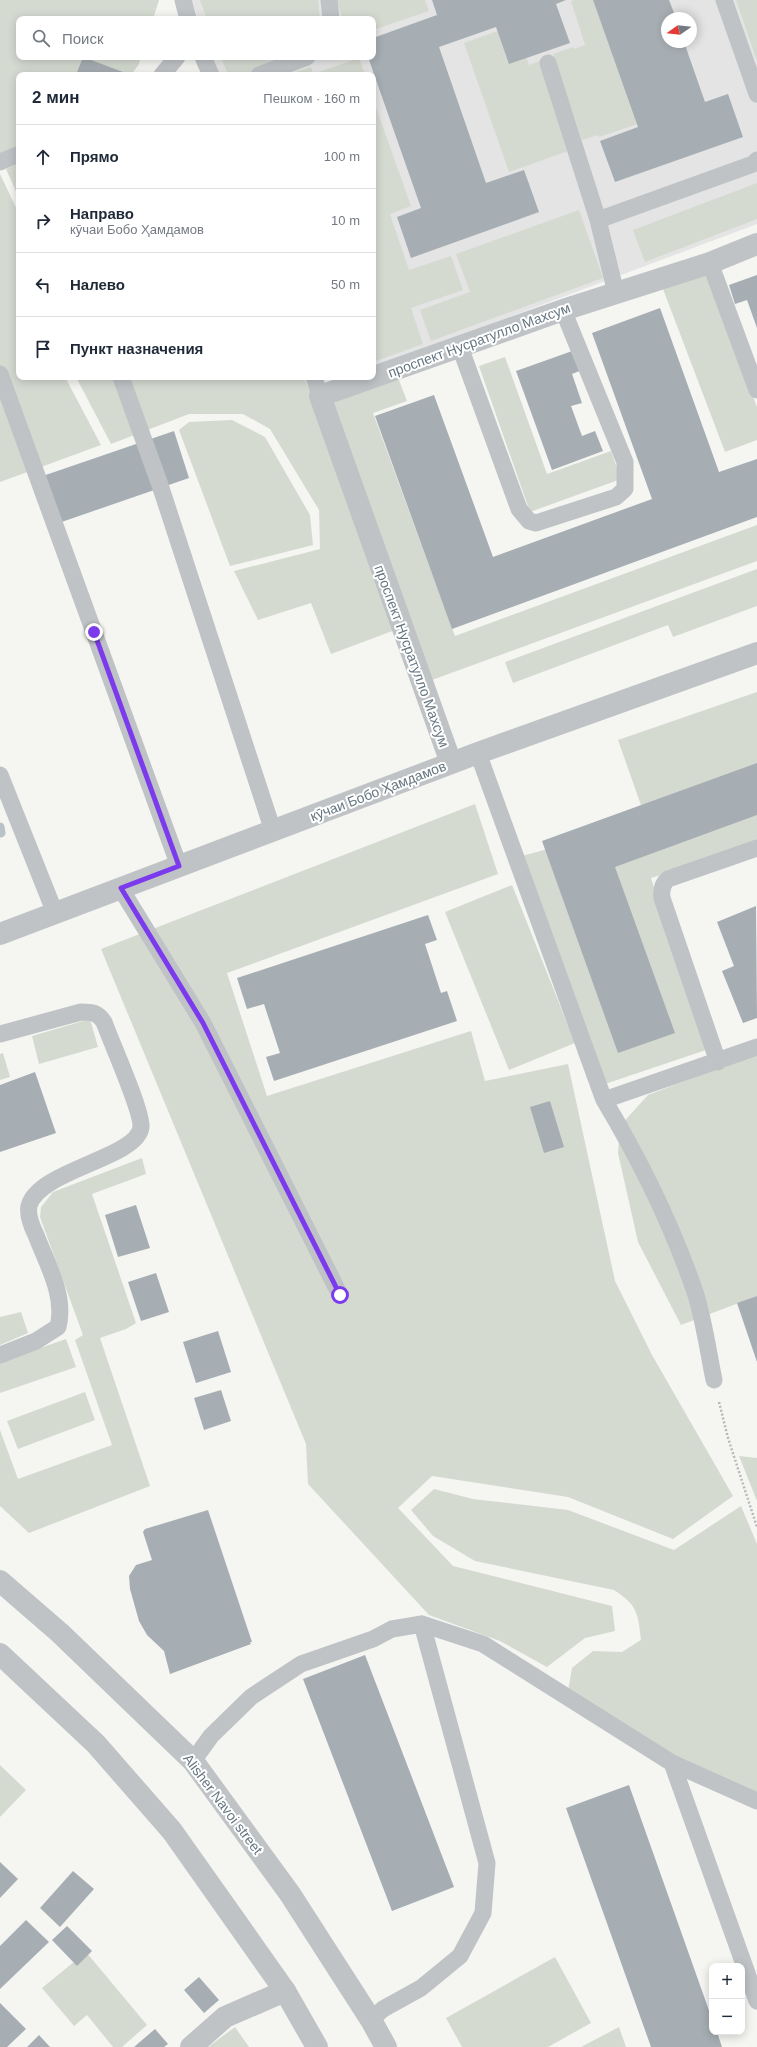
<!DOCTYPE html>
<html lang="ru">
<head>
<meta charset="utf-8">
<style>
	body { margin:0; font-family:Arial,sans-serif; background:#f2f2f3; color:#1f2937 }
	.controls { position:absolute; right:12px; bottom:12px; display:grid; overflow:hidden; border-radius:8px; box-shadow:0 2px 10px #0003 }
	.controls button { width:36px; height:36px; display:grid; place-items:center; padding:0; border:0; border-bottom:1px solid #e0e1e3; background:#fff; color:#1f2937; font:20px sans-serif }
	.compass { position:absolute; left:661px; top:12px; width:36px; height:36px; border-radius:50%; background:#fff; box-shadow:0 2px 10px #0003; rotate:256deg }
	.stop { position:absolute; width:12px; height:12px; margin:-9px; border:3px solid #7c3aed; border-radius:50%; background:#fff }
	.stop.end { background:#7c3aed; border-color:#fff; box-shadow:0 1px 4px #0008 }
	.list { margin:0; padding:0; list-style:none }
	h2 { display:flex; justify-content:space-between; align-items:center; height:52px; margin:0; padding:0 16px; font-size:17px }
	h2 small { font-size:13px; font-weight:400; color:#747a83 }
	.list li { display:grid; grid-template-columns:26px 1fr auto; gap:12px; align-items:center; box-sizing:border-box; height:64px; padding:0 16px; border-top:1px solid #e0e1e3 }
	.list b { display:block; font-size:15px; white-space:nowrap }
	.list p { margin:0; font-size:13px; white-space:nowrap; color:#747a83 }
	.list em { font-size:13px; font-style:normal; color:#747a83 }
	.icon { flex:none; width:22px; height:22px; fill:none; stroke:currentColor; stroke-width:2; stroke-linecap:round; stroke-linejoin:round }
	.map { position:relative; flex:none; width:757px; height:2047px; overflow:hidden }
	.search { position:absolute; background:#fff; box-shadow:0 2px 10px #0003; left:16px; top:16px; width:360px; height:44px; display:flex; align-items:center; gap:10px; box-sizing:border-box; padding:0 14px; border-radius:8px; color:#747a83; font-size:15px }
	.panel { position:absolute; background:#fff; box-shadow:0 2px 10px #0003; left:16px; top:72px; width:360px; height:308px; border-radius:8px }
	.map>svg:first-child { display:block }
	.built { fill:#e3e4e3; fill-rule:evenodd }
	.green { fill:#d5dad1 }
	.lines { fill:none; stroke-linecap:round; stroke-linejoin:round }
	.stream { stroke:#b8c2c7; stroke-width:9 }
	.building { fill:#a6aeb3 }
	.path { stroke:#b7babc; stroke-width:2.5; stroke-dasharray:2 2; stroke-linecap:butt }
	.service { stroke:#bfc3c6; stroke-width:17 }
	.minor { stroke:#bfc3c6; stroke-width:22 }
	.tertiary { stroke:#bfc3c6; stroke-width:22 }
	.route { stroke:#7c3aed; stroke-width:5 }
	.labels { text-anchor:middle; stroke-width:4; stroke-linejoin:round; paint-order:stroke }
	.street-label { font-size:14px; fill:#667681; stroke:#fff }
</style>
</head>
<body>
<div class="map">
<svg width="757" height="2047" viewBox="0 0 757 2047">
	<rect width="100%" height="100%" fill="#f5f5f2"/>
	<path class="built" d="M189 0H757V224L373 368V75H216L210 57H373V19H196ZM667 18H691V42H667Z"/>
	<path class="green" d="M0 0H159L153 19H19V57H141L139 64 131 75H19V145L0 153Z
		M200 0H318L320 19H207Z
		M336 0H425L429 11 373 30V19H343Z
		M575 0H609L649 120 599 137 598 135 582 140 553 54 573 47 574 49 585 45 571 1Z
		M736 0H757V61Z
		M515 25 529 65 540 61 571 150 509 172 464 43Z
		M221 57H285L254 75H228Z
		M359 58 365 75H287L311 67 313 74Z
		M373 99 411 206 390 214 409 270 451 256 463 290 411 308 423 344 373 362Z
		M19 163V198L6 169Z
		M0 174 19 214V377H65L101 445 0 482Z
		M757 183V219L645 262 633 230Z
		M579 210 603 278 431 341 420 310 470 292 456 254Z
		M705 273 757 407V440L725 452 663 289Z
		M505 357 547 474 611 451 621 479 530 512 479 366Z
		M397 375 407 401 373 413 455 636 757 525V561L432 680 329 400Z
		M76 377H304L403 627 331 654 311 603 258 620 234 571 320 549 319 510 270 429 243 414H189L111 444Z
		M232 420 265 437 310 515 313 545 230 566 179 430 189 422Z
		M757 569V606L673 637 668 625 513 683 505 662Z
		M757 692V788L648 825 618 740Z
		M475 804 498 874 227 973 267 1096 471 1031 485 1081 568 1064 615 1281 652 1355 733 1496 673 1539 568 1497 432 1476 398 1508 453 1566 612 1606 615 1631 585 1638 547 1667 500 1641 429 1615 308 1484 306 1444 101 949Z
		M757 813V845L651 878 706 1050 602 1085 514 858 563 845Z
		M512 885 575 1043 509 1070 445 912Z
		M90 1019 98 1047 39 1064 32 1036Z
		M3 1053 10 1077 0 1080V1054Z
		M757 1053V1296L681 1325 638 1242 618 1153 620 1126 648 1095Z
		M142 1158 146 1174 92 1194 136 1323 126 1329 100 1338 150 1486 29 1533 0 1506V1430L18 1479 112 1445 75 1340 83 1335 40 1217 41 1207 53 1192Z
		M21 1312 28 1333 0 1345V1317Z
		M66 1339 76 1367 0 1393V1362Z
		M85 1392 95 1420 18 1449 7 1421Z
		M739 1456 757 1458V1501Z
		M434 1489 473 1499 568 1510 674 1550 741 1506 757 1544V1796L675 1760 567 1697 572 1668 593 1651 622 1652 641 1640C638 1612 637 1605 614 1590L475 1561 433 1536 411 1510Z
		M0 1765 26 1790 0 1817Z
		M86 1952 147 2025 122 2047H113L87 2015 74 2026 42 1988Z
		M555 1957 591 2023 548 2047H462L446 2018Z
		M235 2027 249 2047H208Z
		M619 2027 626 2047H581Z"/>
	<g class="lines">
		<path class="stream" d="M0 827 1 833"/>
	</g>
	<path class="building" d="M432 0H566L556 4 570 43 509 64 496 27 439 47 486 183 524 170 539 212 411 258 397 217 421 208 368 57H373V38L437 15Z
		M593 0H669L676 18H667V42H684L705 102 728 94 743 137 615 182 600 141 638 127Z
		M83 57 131 75H76Z
		M757 275V328L747 300 735 304 729 285Z
		M660 308 719 472 757 459V517L452 629 375 416 434 395 493 557 652 499 592 333Z
		M575 350 582 370 572 374 582 403 571 406 582 436 595 431 603 451 552 470 516 371Z
		M174 431 189 478 50 526 34 479Z
		M757 763V815L615 867 675 1033 618 1053 542 841Z
		M756 906 757 1018 743 1023 722 971 734 966 717 922Z
		M428 915 437 940 425 944 441 993 447 991 457 1021 274 1081 266 1057 280 1053 264 1004 247 1009 237 978Z
		M35 1072 56 1133 0 1152V1085Z
		M550 1101 564 1147 544 1153 530 1107Z
		M136 1205 150 1248 118 1257 105 1215Z
		M156 1273 169 1312 141 1321 128 1282Z
		M757 1296V1362L737 1303Z
		M218 1331 231 1372 196 1383 183 1342Z
		M221 1390 231 1421 204 1430 194 1398Z
		M208 1510 252 1642H250L251 1644 170 1674 164 1651 147 1635 139 1621 130 1589 129 1576 136 1565 152 1560 143 1532 145 1529Z
		M365 1655 454 1887 392 1911 303 1679Z
		M629 1785 712 2019V2032H717L722 2047H651L566 1808Z
		M0 1862 18 1879 0 1898Z
		M73 1871 94 1889 60 1927 40 1908Z
		M26 1920 49 1942 0 1989V1946Z
		M67 1926 92 1951 77 1966 52 1940Z
		M199 1977 219 2000 204 2013 184 1990Z
		M0 2003 26 2029 7 2047H0Z
		M155 2029 168 2044 164 2047H134Z
		M39 2035 50 2047H27Z"/>
	<g class="lines">
		<path class="path" d="M719 1402 728 1438 757 1527"/>
		<path class="service" d="M183 0 188 19
			M329 0 331 19
			M724 0 757 94
			M203 57 211 75
			M548 63 598 220 616 293
			M162 75 177 57
			M259 75 307 57
			M0 162 19 154
			M598 220 753 164 757 160
			M710 263 757 390
			M460 347 519 509 529 521 536 523 616 497 625 489V462L563 310
			M0 374 179 866
			M121 377 160 485 273 831
			M314 377 320 396
			M478 753 604 1100 757 1047
			M0 775 55 913
			M121 889 203 1023 340 1295
			M0 1034 81 1012C92 1012 97 1012 104 1022 111 1042 142 1110 141 1127 138 1158 38 1170 29 1206 27 1216 32 1227 36 1235 47 1264 66 1296 58 1327L36 1341 0 1355
			M718 1062 662 898C661 890 662 884 668 879L757 848
			M604 1100C640 1160 672 1225 695 1292 704 1320 708 1351 714 1380
			M193 1761 211 1736 251 1697 301 1664 373 1639 392 1629 422 1624 483 1644 672 1763 757 1801
			M672 1763 757 2001
			M371 2020 383 2009 421 1988 460 1956 483 1913 487 1863 422 1624"/>
		<path class="minor" d="M191 2047 225 2017 285 1991"/>
		<path class="tertiary" d="M451 763 320 396 563 310 710 263 757 244
			M0 934 478 753 757 653
			M0 1581 60 1633 193 1761 290 1894 371 2020 386 2047
			M0 1654 96 1744 172 1831 285 1991 317 2047"/>
	</g>
	<g class="lines">
		<path class="route" d="M94 632 179 866 121 888 203 1023 340 1295"/>
	</g>
	<g class="labels">
		<g class="street-label">
			<text transform="translate(479 340) rotate(-20)" y="5">проспект Нусратулло Махсум</text>
			<text transform="translate(412 656) rotate(70)" y="5">проспект Нусратулло Махсум</text>
			<text transform="translate(378 791) rotate(-21)" y="5">кӯчаи Бобо Ҳамдамов</text>
			<text transform="translate(223 1804) rotate(53)" y="5">Alisher Navoi street</text>
		</g>
	</g>
</svg>
<div class="controls">
<button>+</button>
<button>−</button>
</div>
<svg class="compass" viewBox="-18 -18 36 36"><path d="M0-13l5 13h-10z" fill="#e53935"/><path d="M0 13l5-13h-10z" fill="#747a83"/></svg>
<div class="stop" style="left:340px;top:1295px"></div>
<div class="stop end" style="left:94px;top:632px"></div>
<div class="search"><svg class="icon" aria-label="search" viewBox="0 0 24 24"><circle cx="10" cy="10" r="6"/><path d="M15 15l6 6"/></svg>Поиск</div>
<section class="panel">
<h2>2 мин<small>Пешком · 160 m</small></h2>
<ul class="list">
<li><svg class="icon" aria-label="ahead" viewBox="0 0 24 24"><path d="M12 20V5M6 11l6-6 6 6"/></svg><div><b>Прямо</b></div><em>100 m</em></li>
<li><svg class="icon" aria-label="right" viewBox="0 0 24 24"><path d="M7 20v-9h11M14 6l5 5-5 5"/></svg><div><b>Направо</b><p>кӯчаи Бобо Ҳамдамов</p></div><em>10 m</em></li>
<li><svg class="icon" aria-label="left" viewBox="0 0 24 24"><path d="M17 20v-9H6M10 6l-5 5 5 5"/></svg><div><b>Налево</b></div><em>50 m</em></li>
<li><svg class="icon" aria-label="arrive" viewBox="0 0 24 24"><path d="M6 21V4h12l-3 4 3 4H6"/></svg><div><b>Пункт назначения</b></div></li>
</ul>
</section>
</div>
</body>
</html>
